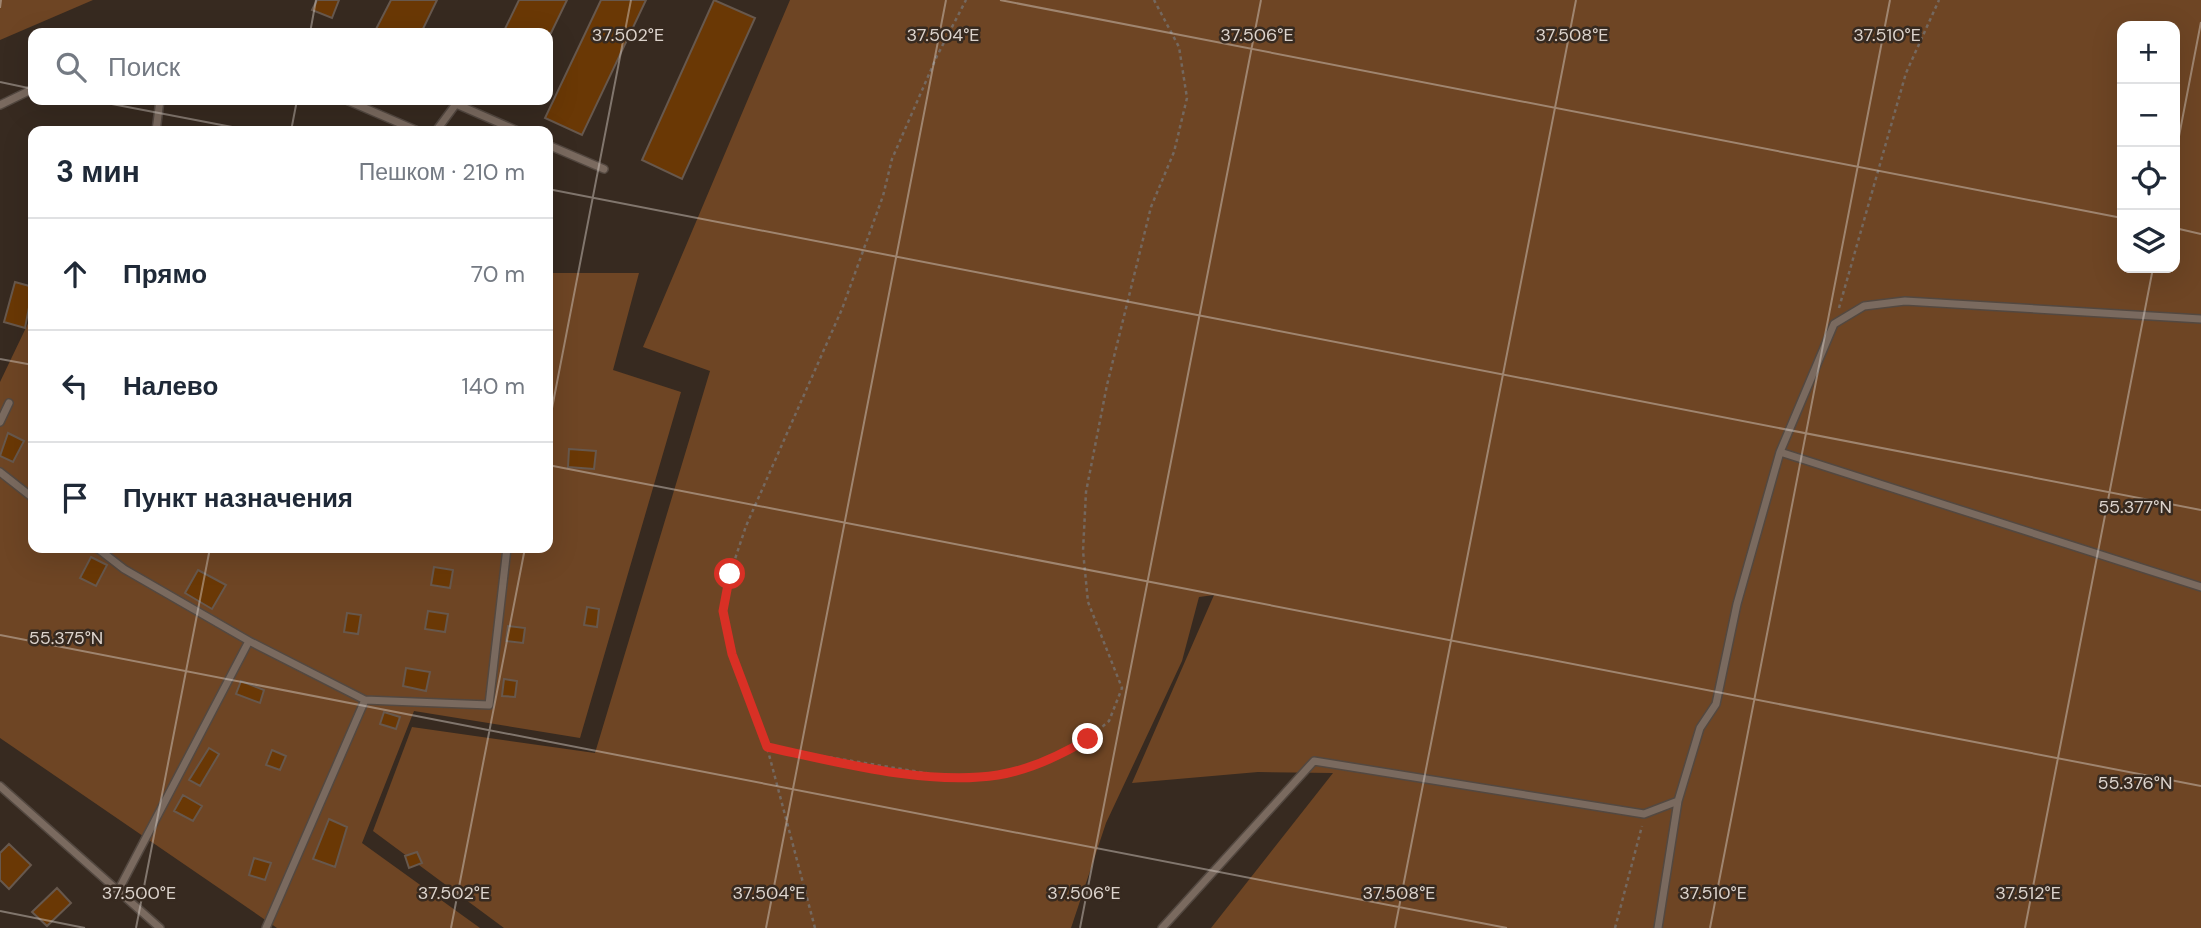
<!DOCTYPE html>
<html lang="ru">
<head>
<meta charset="utf-8">
<style>
	body { margin:0; font-family:"DM Sans",sans-serif; background:#f6f6f7; color:#1f2937 }
	.controls { position:absolute; right:21px; top:21px; display:grid; overflow:hidden; border-radius:14px; box-shadow:0 7px 28px #0002 }
	.controls button { width:63px; height:63px; display:grid; place-items:center; padding:0; border:0; border-bottom:2px solid #e0e1e3; background:#fff; color:#1f2937; font:35px sans-serif }
	.stop { position:absolute; width:21px; height:21px; margin:-16px; border:5px solid #d93025; border-radius:50%; background:#fff }
	.stop.end { background:#d93025; border-color:#fff; box-shadow:0 2px 7px #0008 }
	.list { margin:0; padding:0; list-style:none }
	h2 { display:flex; justify-content:space-between; align-items:center; height:91px; margin:0; padding:0 28px; font-size:30px }
	h2 small { font-size:23px; font-weight:400; color:#747a83 }
	.list li { display:grid; grid-template-columns:46px 1fr auto; gap:21px; align-items:center; box-sizing:border-box; height:112px; padding:0 28px; border-top:2px solid #e0e1e3 }
	.list b { display:block; font-size:26px; white-space:nowrap }
	.list em { font-size:23px; font-style:normal; color:#747a83 }
	.icon { flex:none; width:38px; height:38px; fill:none; stroke:currentColor; stroke-width:2; stroke-linecap:round; stroke-linejoin:round }
	.map { position:relative; flex:none; width:2201px; height:928px; overflow:hidden }
	.search { position:absolute; background:#fff; box-shadow:0 7px 28px #0002; left:28px; top:28px; width:525px; height:77px; display:flex; align-items:center; gap:18px; box-sizing:border-box; padding:0 24px; border-radius:14px; color:#747a83; font-size:26px }
	.panel { position:absolute; background:#fff; box-shadow:0 7px 28px #0002; left:28px; top:126px; width:525px; height:427px; border-radius:14px }
	.map>svg:first-child { display:block }
	.green { fill:#6e4524; fill-rule:evenodd }
	.building { fill:#6a3805; stroke:#67584d; stroke-width:2 }
	.lines { fill:none; stroke-linecap:round; stroke-linejoin:round }
	.service-casing { stroke:#534840; stroke-width:10 }
	.path { stroke:#74685f; stroke-width:2.5; stroke-dasharray:3.5 3.5; stroke-linecap:butt }
	.service { stroke:#7a6a5f; stroke-width:7 }
	.route { stroke:#d93025; stroke-width:9 }
	.ticks { fill:none; stroke:#dcd3cc; stroke-width:2; stroke-opacity:0.45 }
	.ticks-label { font-size:18px; text-anchor:middle; fill:#dcd3cc; stroke:#372a20; stroke-width:5; stroke-linejoin:round; paint-order:stroke }
</style>
</head>
<body>
<div class="map">
<svg width="2201" height="928" viewBox="0 0 2201 928">
	<rect width="100%" height="100%" fill="#372a20"/>
	<path class="green" d="M0 0H93L0 40Z
		M790 0H2201V928H1211L1333 773 1258 772 1132 783 1214 595 1199 597 1182 661 1106 823 1071 928H504L373 831 412 727 595 753 710 371 643 347ZM2122 26H2175V268H2122Z
		M548 273H639L613 370 681 392 580 738 414 711 362 843 480 928H277L0 738V382L33 313V548H548Z"/>
	<path class="building" d="M317 0H339L332 18 312 10Z
		M391 0H437L421 33H374Z
		M519 0H567L551 33H503Z
		M601 0H646L582 135 545 118Z
		M714 0 755 18 682 179 642 160Z
		M15 282 33 287 25 328 4 322Z
		M8 433 24 441 13 462 0 456Z
		M569 449 596 451 594 469 568 467Z
		M91 557 107 565 96 586 80 578Z
		M434 567 453 570 450 588 431 585Z
		M198 570 226 585 212 609 185 593Z
		M587 607 599 609 597 627 584 625Z
		M428 611 448 614 445 632 425 629Z
		M347 613 361 615 358 634 344 632Z
		M508 626 525 628 523 643 506 641Z
		M406 668 430 672 426 691 403 686Z
		M504 679 517 681 515 697 502 696Z
		M241 681 264 690 260 703 236 694Z
		M384 712 400 717 396 729 380 724Z
		M209 748 219 754 200 786 189 780Z
		M272 750 286 756 280 770 266 765Z
		M183 795 202 806 193 821 174 811Z
		M329 819 347 827 335 867 313 859Z
		M9 844 31 865 9 889 0 880V853Z
		M417 852 422 863 409 868 405 856Z
		M254 858 271 863 265 880 249 875Z
		M57 888 71 903 47 926 32 912Z"/>
	<g class="lines">
		<defs>
			<path id="service" d="M170 33H193
				M346 100 418 131
				M0 105 33 89
				M156 131 160 100
				M436 131 456 104 518 131
				M548 145 604 169
				M0 422 9 403
				M1780 452 2201 587
				M0 472 33 498
				M97 548 124 569 249 641
				M0 786 160 928
				M118 891 249 641 365 700
				M266 928 365 700 489 705 507 548
				M1162 928 1314 761 1644 814 1678 801 1700 728 1716 704 1737 604 1780 452 1834 324 1864 306 1905 301 2201 319
				M1658 928 1678 801"/>
		</defs>
		<use href="#service" class="service-casing"/>
		<path class="path" d="M1839 308 1906 73 1939 0
			M767 747 950 777 999 775 1060 755 1088 739 1109 721 1122 688 1088 602 1083 551 1086 492 1107 385 1151 207 1174 152 1187 98 1179 47 1154 0
			M815 928 767 747 732 654 723 611 730 574 746 526 842 309 883 196 892 159 937 56 966 0
			M1615 928 1642 826"/>
		<use href="#service" class="service"/>
	</g>
	<g class="lines">
		<path class="route" d="M730 574 723 611 732 654 767 747C837 762 927 786 998 775 1029 770 1061 755 1088 739"/>
	</g>
	<path class="ticks" d="M1000 0 2122 218M0 8 1 0M310 33 316 0M0 82 33 89M91 100 253 131M291 131 297 100M2175 157 2201 22M548 189 2201 510M2175 228 2201 234M0 359 33 365M548 429 631 0M548 465 2201 786M0 635 1507 928M0 911 85 928M136 928 210 548M451 928 525 548M766 928 946 0M1080 928 1261 0M1395 928 1576 0M1710 928 1890 0M2025 928 2153 268"/>
	<g class="ticks-label">
		<text x="628" y="41">37.502°E</text>
		<text x="943" y="41">37.504°E</text>
		<text x="1257" y="41">37.506°E</text>
		<text x="1572" y="41">37.508°E</text>
		<text x="1887" y="41">37.510°E</text>
		<text x="2135" y="513">55.377°N</text>
		<text x="66" y="644">55.375°N</text>
		<text x="2135" y="789">55.376°N</text>
		<text x="139" y="899">37.500°E</text>
		<text x="454" y="899">37.502°E</text>
		<text x="769" y="899">37.504°E</text>
		<text x="1084" y="899">37.506°E</text>
		<text x="1399" y="899">37.508°E</text>
		<text x="1713" y="899">37.510°E</text>
		<text x="2028" y="899">37.512°E</text>
	</g>
</svg>
<div class="controls">
<button>+</button>
<button>−</button>
<button><svg class="icon" aria-label="locate" viewBox="0 0 24 24"><circle cx="12" cy="12" r="6"/><path d="M12 2v4M12 18v4M2 12h4M18 12h4"/></svg></button>
<button><svg class="icon" aria-label="layers" viewBox="0 0 24 24"><path d="M12 4l9 5-9 5-9-5zM3 14l9 5 9-5"/></svg></button>
</div>
<div class="stop" style="left:730px;top:574px"></div>
<div class="stop end" style="left:1088px;top:739px"></div>
<div class="search"><svg class="icon" aria-label="search" viewBox="0 0 24 24"><circle cx="10" cy="10" r="6"/><path d="M15 15l6 6"/></svg>Поиск</div>
<section class="panel">
<h2>3 мин<small>Пешком · 210 m</small></h2>
<ul class="list">
<li><svg class="icon" aria-label="ahead" viewBox="0 0 24 24"><path d="M12 20V5M6 11l6-6 6 6"/></svg><div><b>Прямо</b></div><em>70 m</em></li>
<li><svg class="icon" aria-label="left" viewBox="0 0 24 24"><path d="M17 20v-9H6M10 6l-5 5 5 5"/></svg><div><b>Налево</b></div><em>140 m</em></li>
<li><svg class="icon" aria-label="arrive" viewBox="0 0 24 24"><path d="M6 21V4h12l-3 4 3 4H6"/></svg><div><b>Пункт назначения</b></div></li>
</ul>
</section>
</div>
</body>
</html>
